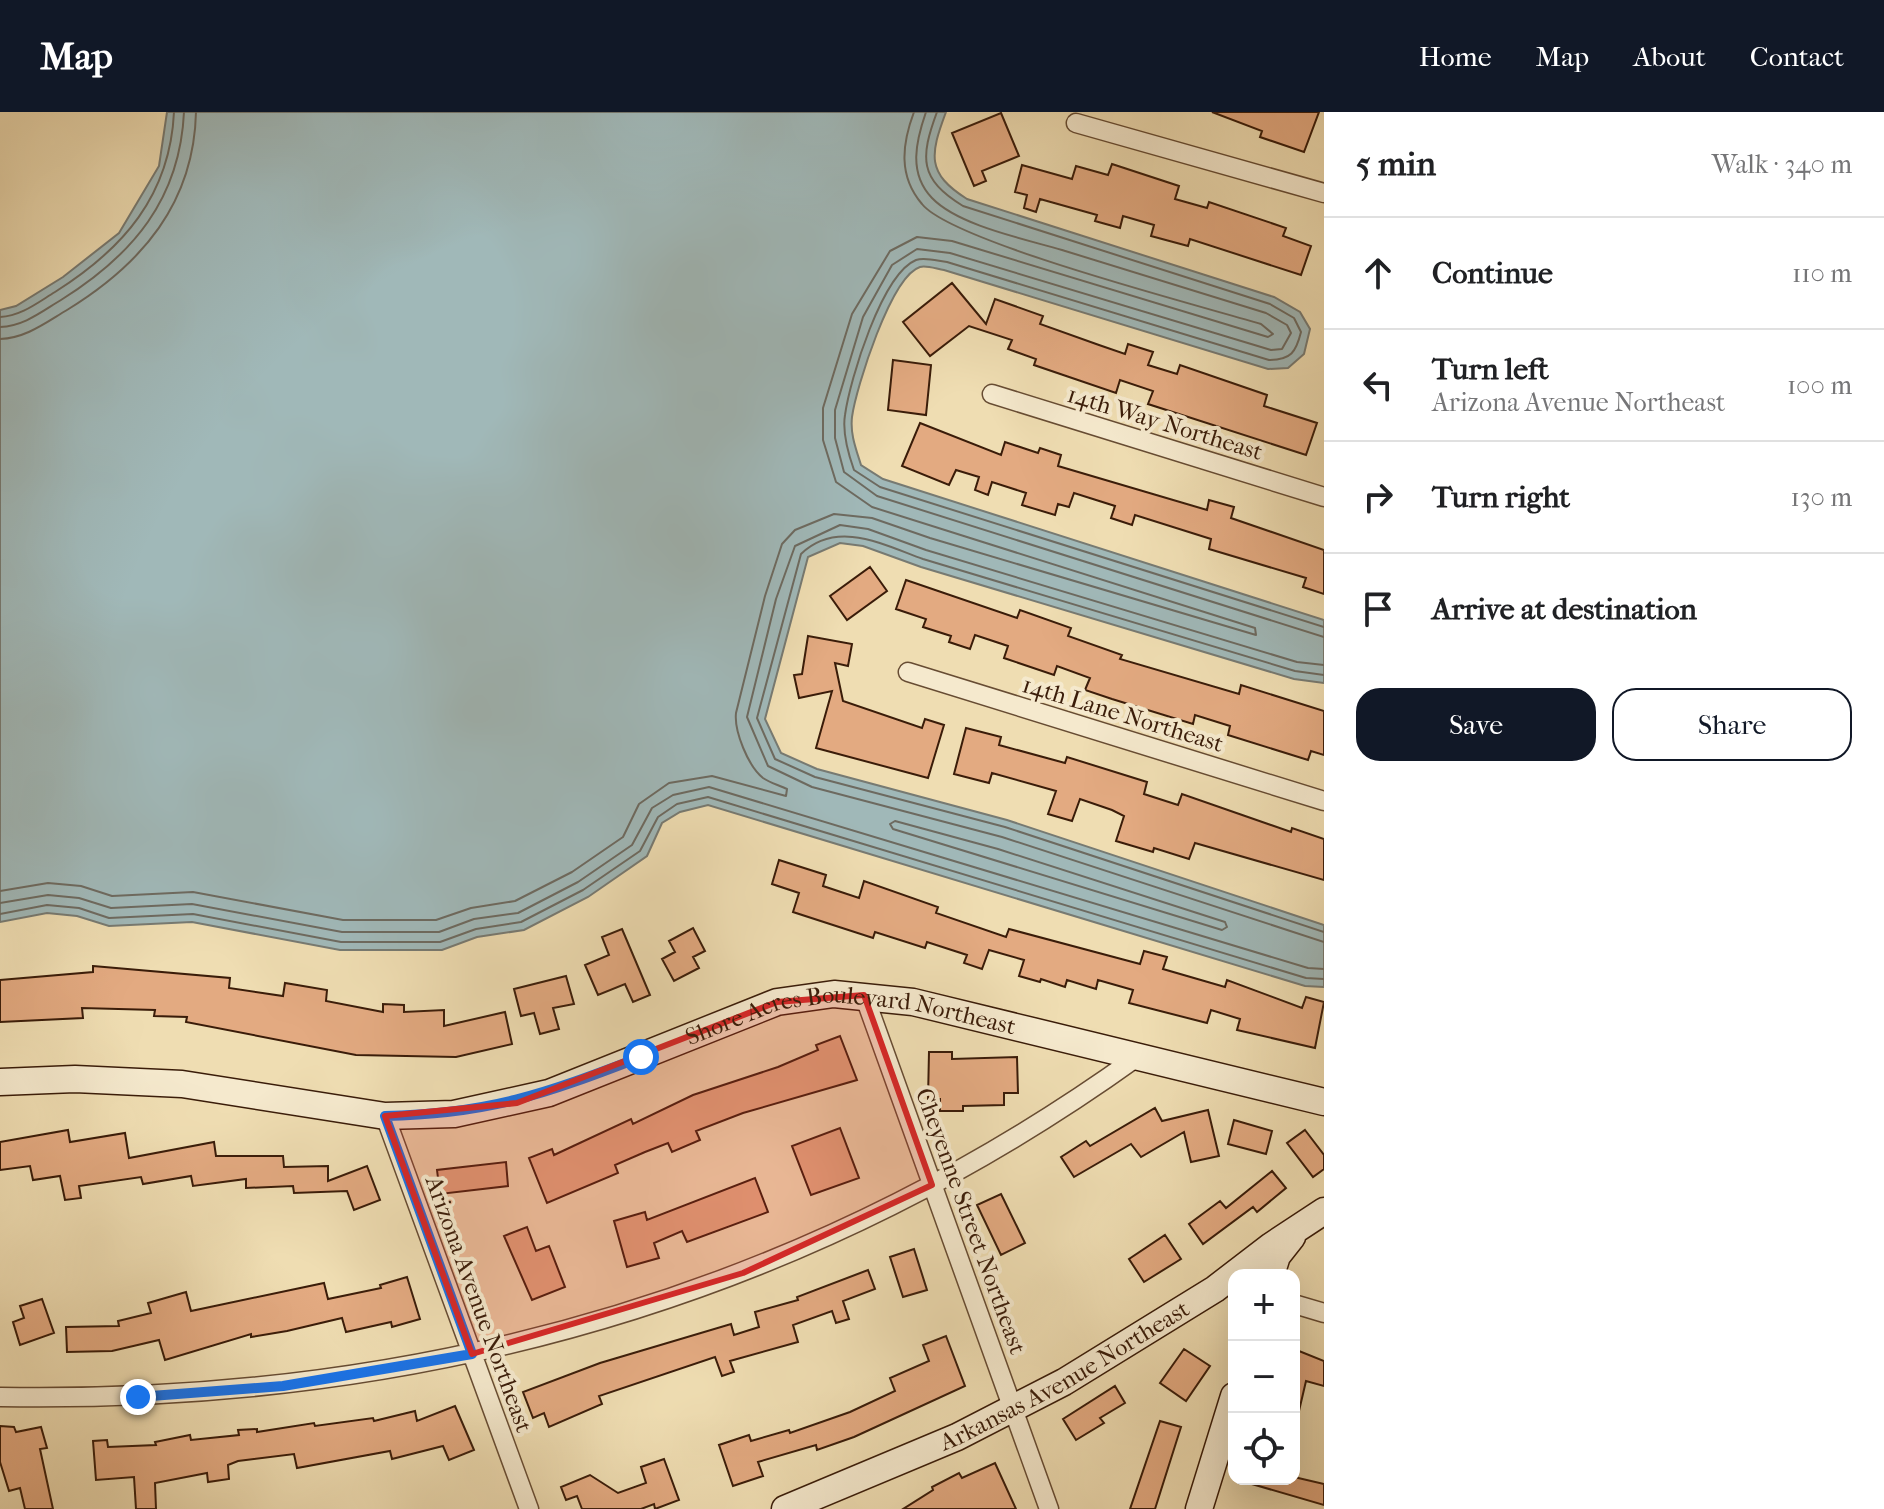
<!DOCTYPE html>
<html lang="en">
<head>
<meta charset="utf-8">
<style>
	body { margin:0; font-family:"IM FELL French Canon",serif; background:#f2f2f2; color:#202124 }
	.controls { position:absolute; right:24px; bottom:24px; display:grid; overflow:hidden; border-radius:16px; box-shadow:0 8px 32px #0002 }
	.controls button { width:72px; height:72px; display:grid; place-items:center; padding:0; border:0; border-bottom:2px solid #e0e0e0; background:#fff; color:#202124; font:40px sans-serif }
	.stop { position:absolute; width:24px; height:24px; margin:-18px; border:6px solid #1a73e8; border-radius:50%; background:#fff }
	.stop.end { background:#1a73e8; border-color:#fff; box-shadow:0 2px 8px #0008 }
	.list { margin:0; padding:0; list-style:none }
	h2 { display:flex; justify-content:space-between; align-items:center; height:104px; margin:0; padding:0 32px; font-size:34px }
	h2 small { font-size:26px; font-weight:400; color:#757577 }
	.list li { display:grid; grid-template-columns:52px 1fr auto; gap:24px; align-items:center; box-sizing:border-box; height:112px; padding:0 32px; border-top:2px solid #e0e0e0 }
	.list b { display:block; font-size:30px; white-space:nowrap }
	.list p { margin:0; font-size:26px; white-space:nowrap; color:#757577 }
	.list em { font-size:26px; font-style:normal; color:#757577 }
	.actions { display:flex; gap:16px; padding:24px 32px }
	.actions a { flex:1; padding:18px 0; border:2px solid #111827; border-radius:24px; text-align:center; font-size:28px; color:#111827 }
	.actions .main { background:#111827; color:#fff }
	.icon { flex:none; width:44px; height:44px; fill:none; stroke:currentColor; stroke-width:2; stroke-linecap:round; stroke-linejoin:round }
	.map { position:relative; flex:none; width:1324px; height:1397px; overflow:hidden }
	header { display:flex; align-items:center; gap:48px; box-sizing:border-box; height:112px; padding:0 40px; background:#111827; color:#fff }
	header strong { font-size:38px }
	nav { display:flex; gap:44px; margin-inline-start:auto; font-size:28px }
	main { display:flex }
	aside { flex:1; background:#fff }
	.map>svg:first-child { display:block }
	.water { fill:#a0b8b8; stroke:#777a72; stroke-width:2 }
	.lines { fill:none; stroke-linecap:round; stroke-linejoin:round }
	.shore { stroke:#6d6a60; stroke-width:2 }
	.building { fill:#e3aa81; stroke:#3a1c09; stroke-width:2 }
	.street-casing { stroke:#674c33; stroke-width:21 }
	.secondary-casing { stroke:#3a1c09; stroke-width:29 }
	.street { stroke:#f5e9cd; stroke-width:18 }
	.secondary { stroke:#f5e9cd; stroke-width:26 }
	.route { stroke:#1a73e8; stroke-width:10 }
	.marked { fill:#d62828; fill-opacity:0.2; stroke:#d62828; stroke-width:6; stroke-linejoin:round }
	.labels { text-anchor:middle; stroke-width:8; stroke-linejoin:round; paint-order:stroke }
	.street-label { font-size:24px; fill:#3a1c09; stroke:#f5e9cd }
</style>
</head>
<body>
<header>
<strong>Map</strong>
<nav><a>Home</a><a>Map</a><a>About</a><a>Contact</a></nav>
</header>
<main>
<div class="map">
<svg width="1324" height="1397" viewBox="0 0 1324 1397">
	<rect width="100%" height="100%" fill="#efddb2"/>
	<filter id="stains"><feTurbulence type="fractalNoise" baseFrequency=".0025" numOctaves="4"/><feColorMatrix values="0 0 0 0 .2 0 0 0 0 .09 0 0 0 0 .02 0 0 0 .5 -.17"/></filter>
	<radialGradient id="worn" r=".72"><stop offset=".6" stop-color="#630" stop-opacity="0"/><stop offset="1" stop-color="#630" stop-opacity=".3"/></radialGradient>
	<path class="water" d="M167 0H946C930 43 926 61 967 87L1274 185 1300 200 1310 217 1304 242 1288 256 1268 257 944 158C937 157 926 153 920 155 891 164 856 276 852 305 850 322 856 337 861 353L883 367 1324 508V571L1294 567 921 455 863 434 840 431 808 445 765 607 781 641 817 657 1007 708 1324 813V875L1305 874 708 693 680 700 662 711 647 744 588 785 524 818 477 825 442 838H340L192 810 109 814 77 804 47 801 0 810V198L16 194 63 165 119 121 159 54Z"/>
	<g class="lines">
		<path class="shore" d="M926 0C916 29 908 61 932 86 959 114 1025 127 1062 138 1130 159 1198 180 1266 201L1287 213 1291 221 1282 237 1271 238 950 141 917 137 892 153 863 205 835 298V326L844 360 877 384 1324 525
			M937 0C920 46 919 67 963 94L1270 192 1294 206 1301 220C1296 240 1291 248 1269 248L947 150C938 149 925 145 916 148 882 162 850 267 845 303 842 321 848 341 854 358L880 375 1324 515
			M0 205C21 204 37 191 55 180 123 137 170 84 174 0
			M0 215C24 214 41 200 61 188 133 143 180 87 184 0
			M0 227C26 226 45 211 67 198 142 152 194 91 196 0
			M1324 553 1297 550 926 438 868 417 840 413 795 434 776 487 747 605 768 654 812 675 1002 725 1324 830
			M1324 563 1295 559 923 447C884 433 837 407 801 442L757 606 775 647 815 665 1005 715 1324 820
			M895 709 998 737 1225 810 1227 815 1222 818 893 717 890 712Z
			M0 779 48 771 81 774 112 784 193 780 343 808H436L471 796 515 789 572 760 623 725 639 692 669 671 712 664 786 684 787 677C779 673 770 671 763 666 748 654 734 619 736 601L765 484 782 432 795 418 834 402 872 406 930 426 1256 523 1255 516 872 395 836 370 823 328V296L852 202 890 139 917 125 952 129 1268 225 1273 222 1261 212C1201 194 952 130 922 92 898 64 902 32 914 0
			M0 791 48 783 79 786 111 796 192 792 342 820H439L474 807 518 801 578 770 632 733 652 696 673 683 709 675 1308 856 1324 857
			M0 802 47 793 79 796 109 806 193 802 341 830H440L476 817 521 810 583 778 640 739 658 705 677 692 708 685 1306 866 1324 867"/>
	</g>
	<path class="building" d="M1212 0H1319L1304 40 1260 25 1262 19Z
		M1001 1 1019 44 982 59 986 69 974 74 952 21Z
		M1112 52 1179 74 1175 87 1207 96 1209 90 1286 116 1283 124 1311 134 1301 163 1190 127 1188 134 1151 124 1154 113 1123 104 1120 116 1095 109 1097 103 1040 87 1036 100 1024 96 1027 83 1015 80 1022 53 1072 67 1076 54 1108 63Z
		M952 171 986 212 995 187 1043 204 1040 212 1099 233 1125 242 1128 232 1153 240 1148 253 1177 262 1180 253 1267 283 1264 294 1317 311 1306 343 1148 292 1153 279 1120 268 1116 281 1034 253 1036 247 1008 237 1012 228 969 214 930 244 903 210Z
		M893 248 931 253 926 303 888 298Z
		M920 311 1001 343 1005 330 1038 341 1040 336 1061 343 1058 354 1207 398 1209 388 1234 395 1231 406 1324 438V482L1303 475 1306 466 1209 437 1211 427 1135 403 1132 413 1111 406 1115 394 1074 381 1069 395 1058 392 1055 403 1022 393 1026 381 992 370 988 383 975 378 979 365 956 358 949 373 902 354Z
		M870 455 887 479 847 508 830 484Z
		M906 468 1017 506 1020 498 1071 516 1068 524 1122 543 1120 547 1239 582 1241 573 1324 599V643L1311 639 1308 648 1228 623 1230 614 1195 603 1193 612 1112 587 1085 578 1090 566 1057 554 1054 563 1004 546 1008 534 975 523 970 537 949 530 951 524 923 515 926 507 896 497Z
		M808 524 852 532 848 554 835 551 843 589 922 616 925 607 944 613 928 666 816 636 832 579 799 586 794 563 802 562Z
		M966 616 1001 625 999 633 1065 651 1067 645 1147 670 1144 682 1178 693 1182 682 1291 720 1292 716 1324 727V768L1195 731 1189 747 1154 736 1153 740 1116 729 1124 704 1112 698 1080 687 1072 709 1048 702 1056 679 992 661 989 671 954 662Z
		M779 748 826 763 823 774 859 786 864 769 938 795 936 801 1006 825 1009 817 1140 852 1144 839 1167 845 1163 857 1225 875 1227 868 1302 896 1306 885 1324 890 1315 936 1237 918 1240 907 1211 898 1207 911 1129 891 1133 878 1098 868 1096 877 1067 868 1065 875 1041 867 1040 870 1019 864 1024 848 989 838 982 857 964 851 967 843 927 830 925 836 875 820 873 826 793 800 799 781 772 772Z
		M693 816 705 839 693 845 699 856 674 869 662 847 675 840 669 829Z
		M622 817 650 883 633 890 625 872 598 883 585 853 609 843 602 825Z
		M93 854 230 866 229 876 283 884 285 871 327 878 326 889 383 900V892L404 893V900L444 898V914L505 900 512 932 456 945 356 943 186 910 187 905 154 904 155 898 82 896 83 906 0 910V868L93 860Z
		M566 864 574 892 553 896 559 917 540 922 534 901 521 904 514 877Z
		M840 924 857 968 743 1001 696 1019 700 1028 672 1040 668 1031 645 1040 615 1053 618 1061 547 1091 529 1046 552 1037 554 1043 631 1007 633 1012 693 983 778 955 818 938 816 933Z
		M929 940H952V947L1017 945 1018 981H1004V993L963 994V999H940V987H928Z
		M1155 996 1162 1009 1208 998 1219 1044 1191 1050 1184 1020 1141 1045 1131 1032 1074 1065 1061 1045 1086 1029 1090 1034Z
		M1234 1008 1272 1019 1266 1042 1228 1032Z
		M840 1016 859 1066 811 1083 792 1034Z
		M68 1018 70 1030 125 1021 129 1046 214 1030 216 1044H283L284 1055 328 1054V1069L367 1054 380 1088 354 1098 347 1079 294 1081 293 1074 246 1076V1067L193 1074 191 1064 143 1072 141 1065 79 1074 81 1086 65 1088 60 1064 33 1068 30 1054 0 1058V1030Z
		M1305 1018 1324 1043V1057L1313 1065 1287 1031Z
		M506 1050 508 1074 440 1082 437 1058Z
		M1272 1059 1286 1076 1257 1100 1253 1095 1203 1132 1189 1112 1220 1089 1226 1096Z
		M755 1066 768 1100 687 1130 682 1119 654 1131 659 1146 627 1155 614 1109 645 1100 647 1108Z
		M1001 1082 1025 1131 1001 1143 977 1093Z
		M527 1115 536 1139 549 1134 565 1175 532 1188 504 1124Z
		M1165 1123 1181 1147 1144 1170 1129 1147Z
		M914 1137 927 1178 903 1185 890 1145Z
		M868 1158 875 1177 843 1189 849 1207 836 1211 832 1199 793 1213 798 1230 730 1249 734 1260 722 1264 715 1245 599 1284 602 1292 549 1315 544 1301 533 1306 523 1280 600 1251 731 1212 734 1223 759 1215 755 1200 798 1188 797 1185Z
		M407 1165 420 1207 392 1215 391 1210 346 1220 342 1206 287 1219 251 1225V1222L165 1248 159 1228 112 1239 67 1240 66 1215 119 1214 118 1209 151 1201 148 1191 186 1180 191 1199 324 1171 328 1187 381 1176 380 1173Z
		M42 1187 54 1221 20 1233 13 1210 24 1206 20 1194Z
		M946 1224 965 1274 854 1325 817 1338 816 1333 758 1350 763 1364 733 1374 719 1333 749 1323 751 1329 789 1318 790 1321 850 1300 895 1279 890 1266 929 1249 923 1233Z
		M1184 1237 1210 1254 1186 1289 1160 1271Z
		M1294 1237 1324 1249V1274L1306 1269 1299 1299H1294Z
		M1115 1274 1125 1291 1100 1306 1104 1311 1076 1328 1063 1307Z
		M455 1294 474 1338 449 1348 443 1334 392 1347 390 1339 297 1356 294 1342 238 1349 228 1353 229 1367 208 1370 207 1361 155 1371 156 1397H136L134 1365 96 1368 93 1329 107 1328 108 1335 156 1333 155 1330 190 1323 191 1328 239 1323 238 1318 257 1317V1320L314 1311 315 1314 373 1306 374 1309 415 1299 417 1309Z
		M1160 1309 1181 1315 1155 1397H1130Z
		M0 1314 14 1315 16 1320 41 1315 47 1336 40 1337 53 1397H25L20 1376 9 1379 0 1350Z
		M664 1347 679 1388 655 1397 654 1392 641 1397H582L577 1384 566 1388 561 1375 590 1363 618 1381 646 1371 641 1355Z
		M995 1351 1016 1397H903L933 1378 932 1375 959 1361 962 1366Z
		M1294 1365 1324 1372V1393L1245 1370 1246 1367Z"/>
	<g class="lines">
		<defs>
			<path id="street" d="M1076 11 1324 81
				M992 282 1324 385
				M908 560 1324 689
				M864 883 1049 1397
				M385 1004 529 1397
				M1294 1192 1324 1201
				M0 1285C414 1292 799 1188 1137 945"/>
			<g id="secondary">
				<path id="s1" d="M0 970 75 967 182 972 385 1004 454 1002 549 981 777 890 834 882 913 890 1324 990"/>
				<path d="M1271 1163 1277 1144 1292 1125"/>
				<path id="s2" d="M785 1397 957 1325 1064 1270 1215 1177 1271 1134 1324 1099"/>
				<path d="M1199 1397 1234 1284"/>
			</g>
		</defs>
		<use href="#street" class="street-casing"/>
		<use href="#secondary" class="secondary-casing"/>
		<use href="#street" class="street"/>
		<use href="#secondary" class="secondary"/>
	</g>
	<g class="lines">
		<path class="route" d="M138 1285 283 1274 472 1242 385 1004C489 1002 545 982 641 945"/>
	</g>
	<path class="marked" d="M864 883 932 1073 743 1161 472 1242 385 1004 517 991 777 890Z"/>
	<g class="labels">
		<g class="street-label">
			<text transform="translate(1165 311) rotate(17)" y="8">14th Way Northeast</text>
			<text transform="translate(1123 602) rotate(17)" y="8">14th Lane Northeast</text>
			<text dy="8" stroke="none"><textPath href="#s1" startOffset="872">Shore Acres Boulevard Northeast</textPath></text>
			<text transform="translate(971 1109) rotate(70)" y="8">Cheyenne Street Northeast</text>
			<text transform="translate(479 1192) rotate(70)" y="8">Arizona Avenue Northeast</text>
			<text dy="8" stroke="none"><textPath href="#s2" startOffset="310">Arkansas Avenue Northeast</textPath></text>
		</g>
	</g>
	<rect width="100%" height="100%" filter="url(#stains)"/>
	<rect width="100%" height="100%" fill="url(#worn)"/>
</svg>
<div class="controls">
<button>+</button>
<button>−</button>
<button><svg class="icon" aria-label="locate" viewBox="0 0 24 24"><circle cx="12" cy="12" r="6"/><path d="M12 2v4M12 18v4M2 12h4M18 12h4"/></svg></button>
</div>
<div class="stop" style="left:641px;top:945px"></div>
<div class="stop end" style="left:138px;top:1285px"></div>
</div>
<aside>
<h2>5 min<small>Walk · 340 m</small></h2>
<ul class="list">
<li><svg class="icon" aria-label="ahead" viewBox="0 0 24 24"><path d="M12 20V5M6 11l6-6 6 6"/></svg><div><b>Continue</b></div><em>110 m</em></li>
<li><svg class="icon" aria-label="left" viewBox="0 0 24 24"><path d="M17 20v-9H6M10 6l-5 5 5 5"/></svg><div><b>Turn left</b><p>Arizona Avenue Northeast</p></div><em>100 m</em></li>
<li><svg class="icon" aria-label="right" viewBox="0 0 24 24"><path d="M7 20v-9h11M14 6l5 5-5 5"/></svg><div><b>Turn right</b></div><em>130 m</em></li>
<li><svg class="icon" aria-label="arrive" viewBox="0 0 24 24"><path d="M6 21V4h12l-3 4 3 4H6"/></svg><div><b>Arrive at destination</b></div></li>
</ul>
<div class="actions"><a class="main">Save</a><a>Share</a></div>
</aside>
</main>
</body>
</html>
